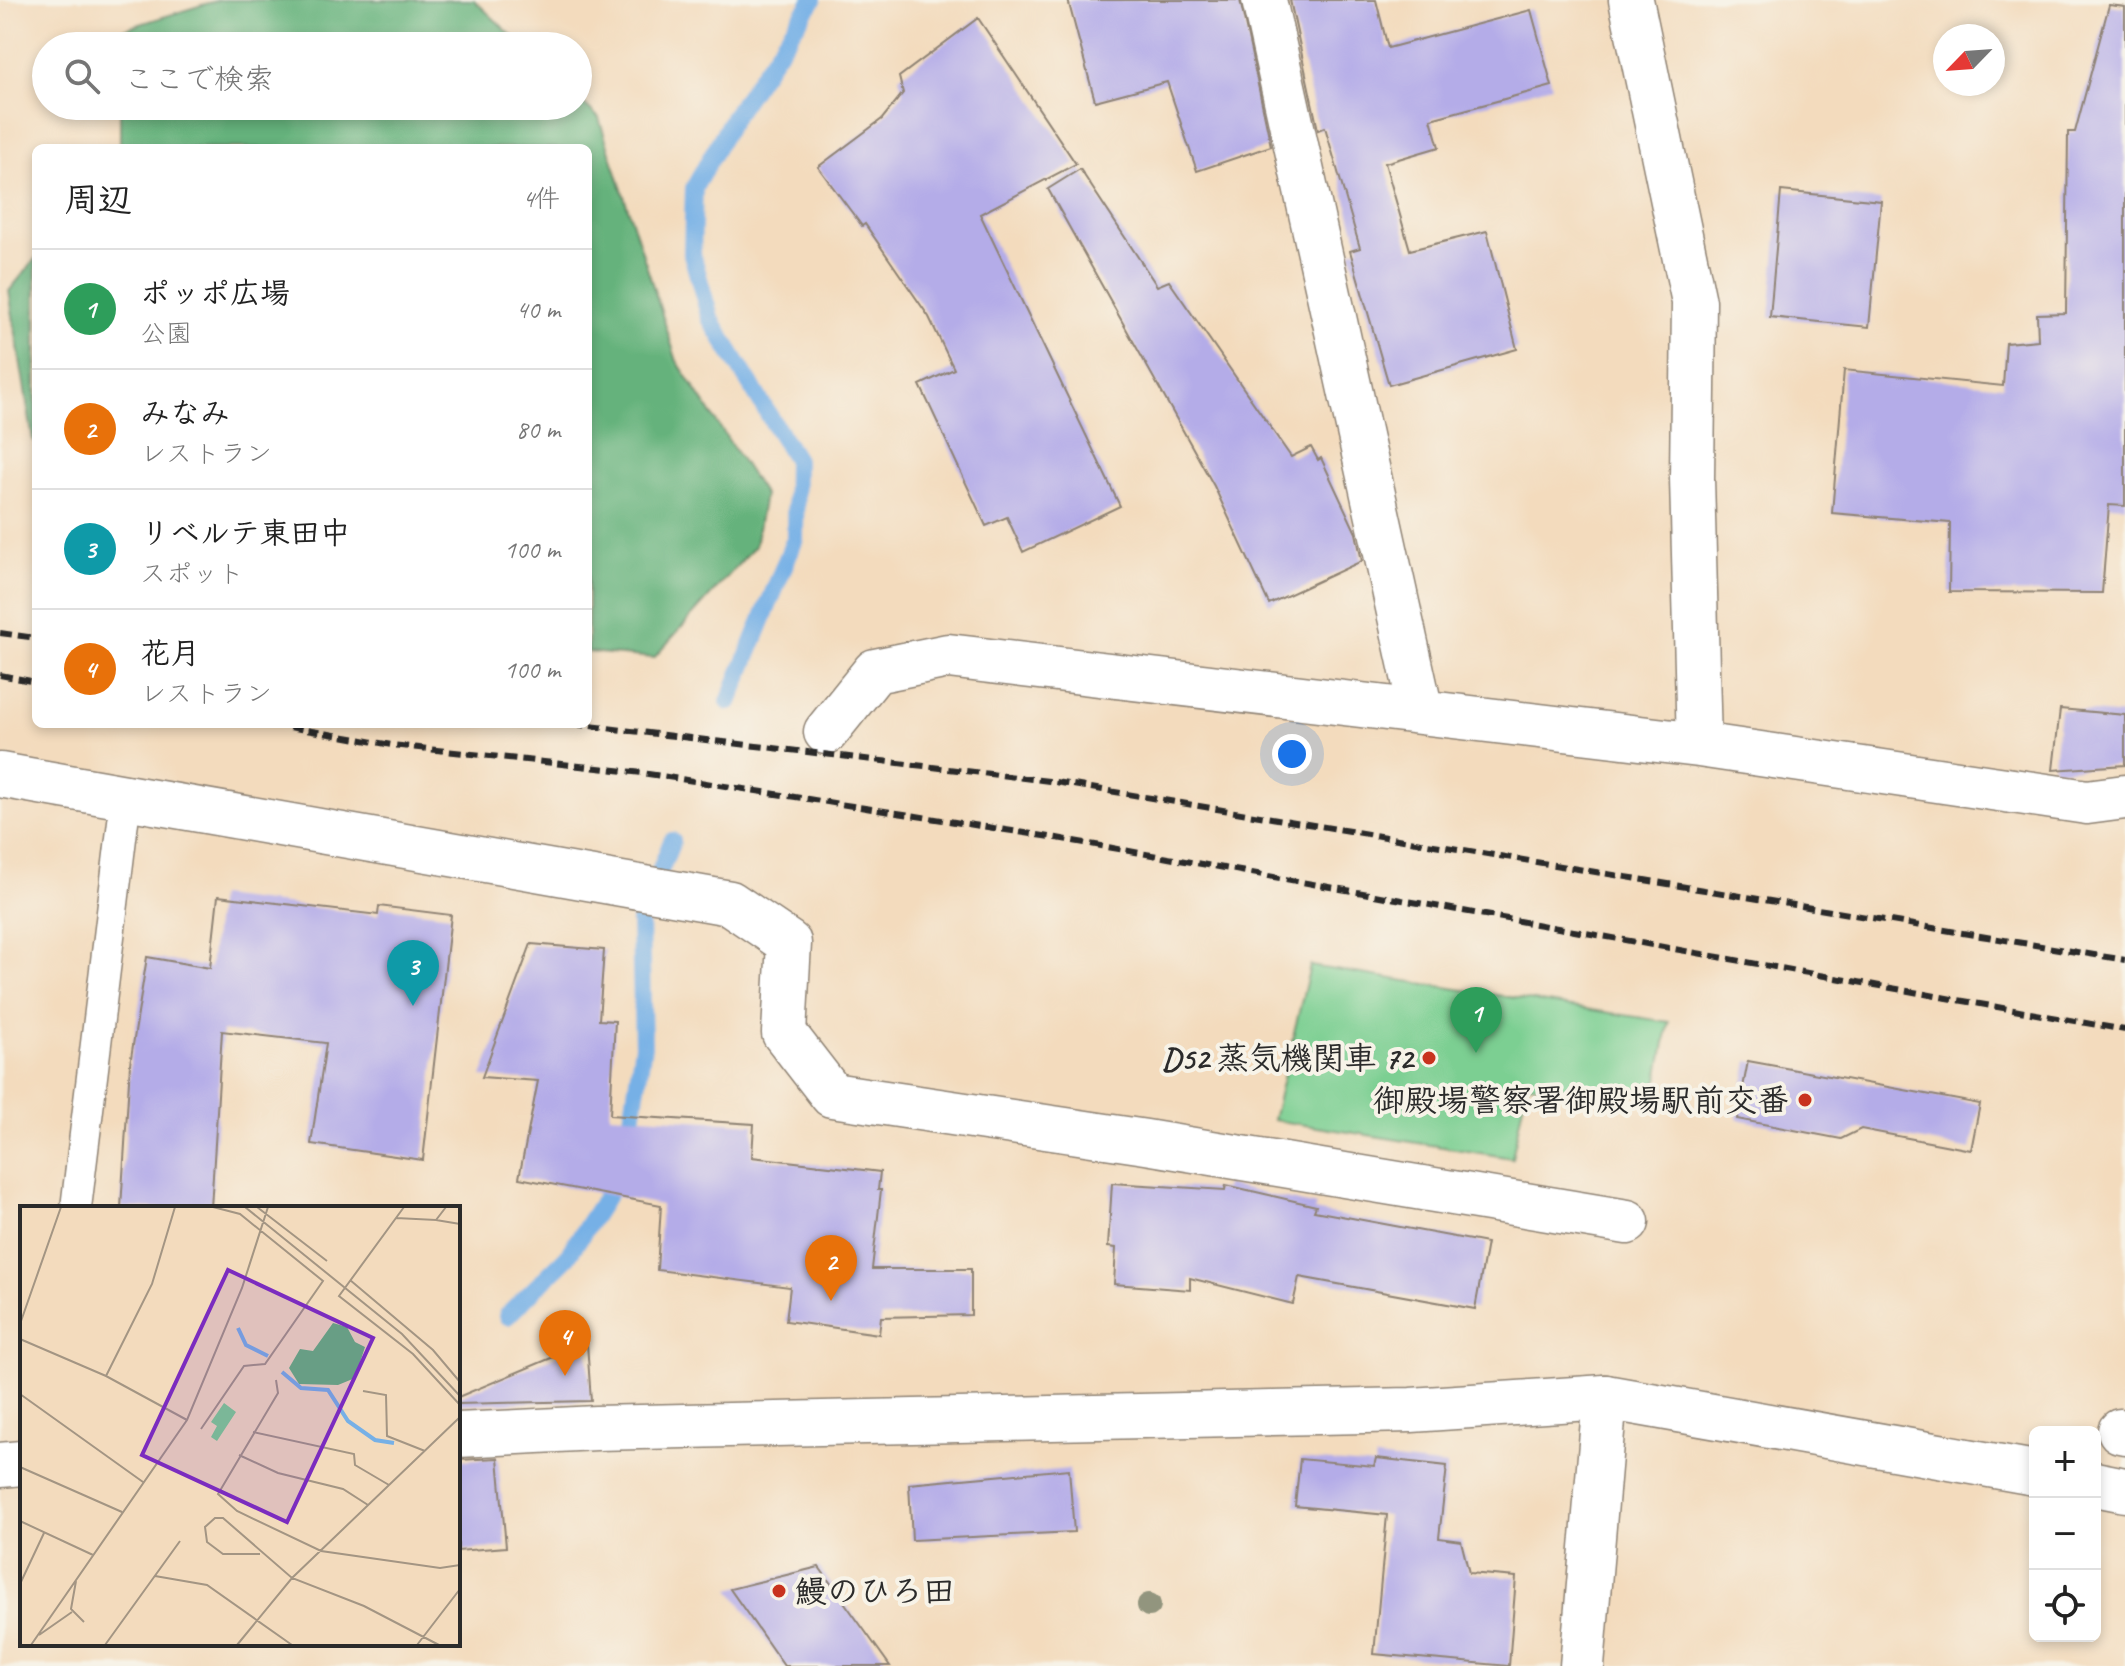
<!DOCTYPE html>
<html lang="ja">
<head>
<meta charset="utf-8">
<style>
	body { margin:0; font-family:Caveat,"Klee One",sans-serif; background:#f6f6f6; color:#222 }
	.controls { position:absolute; right:24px; bottom:24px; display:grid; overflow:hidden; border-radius:12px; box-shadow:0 4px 12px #0003 }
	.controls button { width:72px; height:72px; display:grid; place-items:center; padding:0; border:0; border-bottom:2px solid #e0e0e0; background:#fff; color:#222; font:40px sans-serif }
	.compass { position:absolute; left:1933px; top:24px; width:72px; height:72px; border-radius:50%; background:#fff; box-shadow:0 4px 12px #0003; rotate:245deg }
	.you { position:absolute; left:1292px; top:754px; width:28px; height:28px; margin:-20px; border:6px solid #fff; border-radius:50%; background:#1a73e8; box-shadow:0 0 0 12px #1a73e833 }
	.badge { display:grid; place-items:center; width:52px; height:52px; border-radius:50%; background:#ea580c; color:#fff; font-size:26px; font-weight:700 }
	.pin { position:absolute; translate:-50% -66px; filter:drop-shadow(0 2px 4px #0008) }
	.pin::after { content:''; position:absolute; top:42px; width:28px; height:24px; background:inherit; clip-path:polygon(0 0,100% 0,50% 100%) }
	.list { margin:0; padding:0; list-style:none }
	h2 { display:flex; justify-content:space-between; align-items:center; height:104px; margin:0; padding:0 32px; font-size:34px }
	h2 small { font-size:26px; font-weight:400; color:#767676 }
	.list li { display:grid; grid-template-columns:52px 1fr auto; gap:24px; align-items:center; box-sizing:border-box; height:120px; padding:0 32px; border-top:2px solid #e0e0e0 }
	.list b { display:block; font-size:30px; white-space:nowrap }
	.list p { margin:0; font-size:26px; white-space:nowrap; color:#767676 }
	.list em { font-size:26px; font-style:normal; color:#767676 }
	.icon { flex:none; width:44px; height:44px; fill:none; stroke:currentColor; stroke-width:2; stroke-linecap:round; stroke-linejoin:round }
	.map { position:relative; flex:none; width:2125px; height:1666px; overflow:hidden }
	.search { position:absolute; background:#fff; box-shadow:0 4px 12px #0003; left:32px; top:32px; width:560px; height:88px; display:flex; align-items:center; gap:20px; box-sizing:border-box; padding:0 28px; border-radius:44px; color:#767676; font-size:30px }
	.panel { position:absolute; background:#fff; box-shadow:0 4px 12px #0003; left:32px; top:144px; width:560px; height:584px; border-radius:12px }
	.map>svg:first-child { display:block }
	.green { fill:#7ccf92; stroke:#547d5e; stroke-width:2 }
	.forest { fill:#65b27c; stroke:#486e54; stroke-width:2 }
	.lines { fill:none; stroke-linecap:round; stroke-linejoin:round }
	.stream { stroke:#76b0e6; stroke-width:18 }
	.building { fill:#b4ace8 }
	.service-casing { stroke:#8f8374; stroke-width:33 }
	.pedestrian-casing { stroke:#8f8374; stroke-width:47 }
	.minor-casing { stroke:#8f8374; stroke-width:47 }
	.tertiary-casing { stroke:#8f8374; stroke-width:47 }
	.service { stroke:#fff; stroke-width:30 }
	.pedestrian { stroke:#fff; stroke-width:44 }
	.minor { stroke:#fff; stroke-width:44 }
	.tertiary { stroke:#fff; stroke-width:44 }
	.rail { stroke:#2b2b2b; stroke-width:6; stroke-dasharray:12 6; stroke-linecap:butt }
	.tree { fill:#92957e }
	.poi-dot { fill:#c8321e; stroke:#f7f3e8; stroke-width:3 }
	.labels { text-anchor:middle; stroke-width:8; stroke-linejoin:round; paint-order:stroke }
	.poi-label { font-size:32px; font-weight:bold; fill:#2b2b2b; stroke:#f7f3e8; text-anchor:end }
	.inset-river { fill:none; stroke:#76b0e6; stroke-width:4 }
	.inset-road { fill:none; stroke:#a39583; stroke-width:2 }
	.view { fill:#7b2cbf; fill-opacity:0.15; stroke:#7b2cbf; stroke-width:4 }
	.inset-edge { fill:none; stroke:#2b2b2b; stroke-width:4 }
</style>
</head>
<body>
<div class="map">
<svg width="2125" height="1666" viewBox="0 0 2125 1666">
	<rect width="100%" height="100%" fill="#f7f3e8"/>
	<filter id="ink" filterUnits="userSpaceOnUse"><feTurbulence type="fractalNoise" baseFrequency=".0125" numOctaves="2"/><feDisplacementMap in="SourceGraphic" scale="16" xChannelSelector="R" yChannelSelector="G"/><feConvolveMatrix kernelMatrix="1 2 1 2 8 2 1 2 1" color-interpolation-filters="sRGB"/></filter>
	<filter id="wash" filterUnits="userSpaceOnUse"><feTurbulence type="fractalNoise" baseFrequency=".006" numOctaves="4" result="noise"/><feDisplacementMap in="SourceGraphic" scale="32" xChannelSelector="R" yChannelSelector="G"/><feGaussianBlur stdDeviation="1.8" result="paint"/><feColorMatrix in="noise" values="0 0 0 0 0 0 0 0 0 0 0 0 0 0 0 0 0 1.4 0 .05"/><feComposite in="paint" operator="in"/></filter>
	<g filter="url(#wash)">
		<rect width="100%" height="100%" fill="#f3dbbd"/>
		<path class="green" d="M1310 966 1669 1022 1655 1095 1527 1084 1512 1158 1273 1120Z"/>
		<path class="forest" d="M218 0H474L523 46H121V30Z
			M578 98 599 118 677 361 764 495 755 546 654 658 588 652V148H120V106H578Z
			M36 258V442L33 440 9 291Z"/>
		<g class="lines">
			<path class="stream" d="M729 702 795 539 796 460 710 318 692 254 694 188 735 114 813 0
				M629 1139 643 1046 640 921 672 841
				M507 1316 567 1257 620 1175"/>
		</g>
		<g id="blocks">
			<path class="building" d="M1068 0H1240L1271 146 1197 171 1167 82 1095 101Z
				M1290 0H1376L1388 48 1531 10 1552 86 1431 119 1439 147 1385 163 1410 250 1487 231 1517 349 1389 385 1350 251 1360 248 1325 127 1318 130Z
				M2109 5 2125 7V506L2109 505 2102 593 1949 592 1950 523 1832 513 1844 370 2003 386 2006 343 2038 340 2037 314 2066 313 2068 132H2075Z
				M978 18 1076 164 980 214 1120 506 1023 552 1007 517 986 526 920 385 954 369 929 317 865 224 862 226 818 167 882 119 903 93 899 77Z
				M1080 169 1157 286 1169 281 1291 457 1311 447 1318 460 1321 458 1356 533 1362 561 1269 604 1214 486 1048 189Z
				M1781 191 1881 201 1869 327 1770 317Z
				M2060 709 2125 715V765L2053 770Z
				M218 896 378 915 379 906 451 915 423 1160 311 1144 326 1043 222 1031 211 1208H121L130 1064 147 957 210 968Z
				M531 944 604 950 599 1020 615 1021 610 1115 754 1124 752 1157 880 1172 878 1190H881L872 1269H971V1315L881 1317 879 1334 786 1321 790 1287 657 1270 661 1205 519 1178 538 1081 482 1077Z
				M1748 1061 1980 1104 1971 1150 1861 1129 1841 1139 1737 1119Z
				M1112 1183 1225 1190 1226 1185 1316 1206 1314 1211 1487 1243 1475 1309 1299 1277 1293 1304 1190 1278V1290L1114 1284 1116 1248 1108 1247Z
				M587 1343 591 1401 458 1404V1397Z
				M498 1458 506 1547 458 1551V1460Z
				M1376 1458 1447 1466 1439 1538 1461 1541 1469 1573 1516 1577 1509 1666 1374 1654 1387 1515 1295 1506 1300 1459 1374 1466Z
				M1069 1469 1074 1532 912 1540 909 1484Z
				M819 1567 890 1666H784L730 1589Z"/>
		</g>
	</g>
	<g filter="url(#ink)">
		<use href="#blocks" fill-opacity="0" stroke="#8f8374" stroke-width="2"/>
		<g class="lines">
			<defs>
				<path id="service" d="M76 1208 126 797"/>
				<path id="pedestrian" d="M2120 1431 2125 1432"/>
				<path id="minor" d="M1264 0 1421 712
					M1631 0 1694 302 1692 478 1699 745
					M826 732 875 671 948 656 1699 745 2087 802 2125 797
					M0 775 730 903 789 943 784 1033 832 1095 1146 1142 1627 1222
					M1582 1666 1605 1397"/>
				<path id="tertiary" d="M458 1435 596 1428 1411 1410 1605 1397 2035 1473
					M0 1465 22 1463
					M2095 1484 2125 1490"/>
			</defs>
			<use href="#service" class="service-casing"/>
			<use href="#pedestrian" class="pedestrian-casing"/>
			<use href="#minor" class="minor-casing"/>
			<use href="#tertiary" class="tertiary-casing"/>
			<use href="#service" class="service"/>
			<use href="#pedestrian" class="pedestrian"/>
			<use href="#minor" class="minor"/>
			<use href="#tertiary" class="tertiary"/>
			<path class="rail" d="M0 633 36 638
				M0 675 36 682
				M272 724 392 745 642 773 1057 838 2125 1030
				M573 724 1049 781 2125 960"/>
		</g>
		<circle class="tree" cx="1149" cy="1605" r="12"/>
	</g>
	<g class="poi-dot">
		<circle cx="1429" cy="1058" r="8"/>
		<circle cx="1805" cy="1100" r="8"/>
		<circle cx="779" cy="1591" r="8"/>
	</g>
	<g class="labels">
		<g class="poi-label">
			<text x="1413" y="1069">D52 蒸気機関車 72</text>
			<text x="1789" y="1111">御殿場警察署御殿場駅前交番</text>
			<text x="795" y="1602" text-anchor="start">鰻のひろ田</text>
		</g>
	</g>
	<g transform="translate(20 1206)">
		<rect width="440" height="440" fill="#f3dbbd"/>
		<path d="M204 197 216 206 197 235 191 231 197 220 191 216Z" fill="#7ccf92"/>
		<path d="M313 117 327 121 335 136 345 141 335 172 318 179 279 178 269 162 280 143 293 145Z" fill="#65b27c"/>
		<path class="inset-river" d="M218 122 226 139 248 150M262 166 281 182 308 184 328 215 355 234 374 237"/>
		<path class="inset-road" d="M225 1 382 128 440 190M237 1 307 55M384 1 319 90 393 148 440 199M376 12 416 14 426 1M416 14 440 18M330 74 413 144 440 176M0 118 41 1M0 133 86 170 167 214M86 170 132 78 155 1M256 174 258 187 198 288 217 305 301 345 420 362 440 359M343 185 366 189 367 230 405 245M0 188 123 276M181 223 224 160 245 158 303 75 220 8 193 1M233 226 334 248 335 259 369 279M219 249 258 267 323 283 348 299M0 261 102 306M0 315 73 349M240 348H203L187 336 185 321 195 312H203L272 372 344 400 419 439M135 370 187 379 272 439M56 375 51 403 64 416M0 378 24 327M19 429 52 406M11 439 167 214 222 82 248 1M85 439 160 335M217 439 272 372 440 211M397 439 440 383"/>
		<path class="view" d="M208 64 353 132 267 316 122 249Z"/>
		<rect width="440" height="440" class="inset-edge"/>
	</g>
</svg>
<div class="controls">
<button>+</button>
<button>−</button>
<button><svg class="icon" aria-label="locate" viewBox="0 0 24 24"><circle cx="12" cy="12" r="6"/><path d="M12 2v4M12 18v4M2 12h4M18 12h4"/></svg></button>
</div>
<svg class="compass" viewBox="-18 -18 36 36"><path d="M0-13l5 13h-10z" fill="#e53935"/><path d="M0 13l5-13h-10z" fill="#767676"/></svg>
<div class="you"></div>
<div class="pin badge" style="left:1476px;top:1053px;background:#2e9e5b">1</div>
<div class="pin badge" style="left:831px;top:1301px;background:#e8710a">2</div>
<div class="pin badge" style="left:413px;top:1006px;background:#0f9aa8">3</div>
<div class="pin badge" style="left:565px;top:1376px;background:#e8710a">4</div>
<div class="search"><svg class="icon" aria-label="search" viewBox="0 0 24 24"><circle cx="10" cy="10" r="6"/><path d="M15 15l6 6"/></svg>ここで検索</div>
<section class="panel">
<h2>周辺<small>4件</small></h2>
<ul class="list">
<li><span class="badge" style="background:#2e9e5b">1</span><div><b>ポッポ広場</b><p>公園</p></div><em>40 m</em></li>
<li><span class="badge" style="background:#e8710a">2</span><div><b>みなみ</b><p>レストラン</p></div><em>80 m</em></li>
<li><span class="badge" style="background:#0f9aa8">3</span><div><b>リベルテ東田中</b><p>スポット</p></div><em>100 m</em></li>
<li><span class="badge" style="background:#e8710a">4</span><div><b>花月</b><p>レストラン</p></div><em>100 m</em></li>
</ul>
</section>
</div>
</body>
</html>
